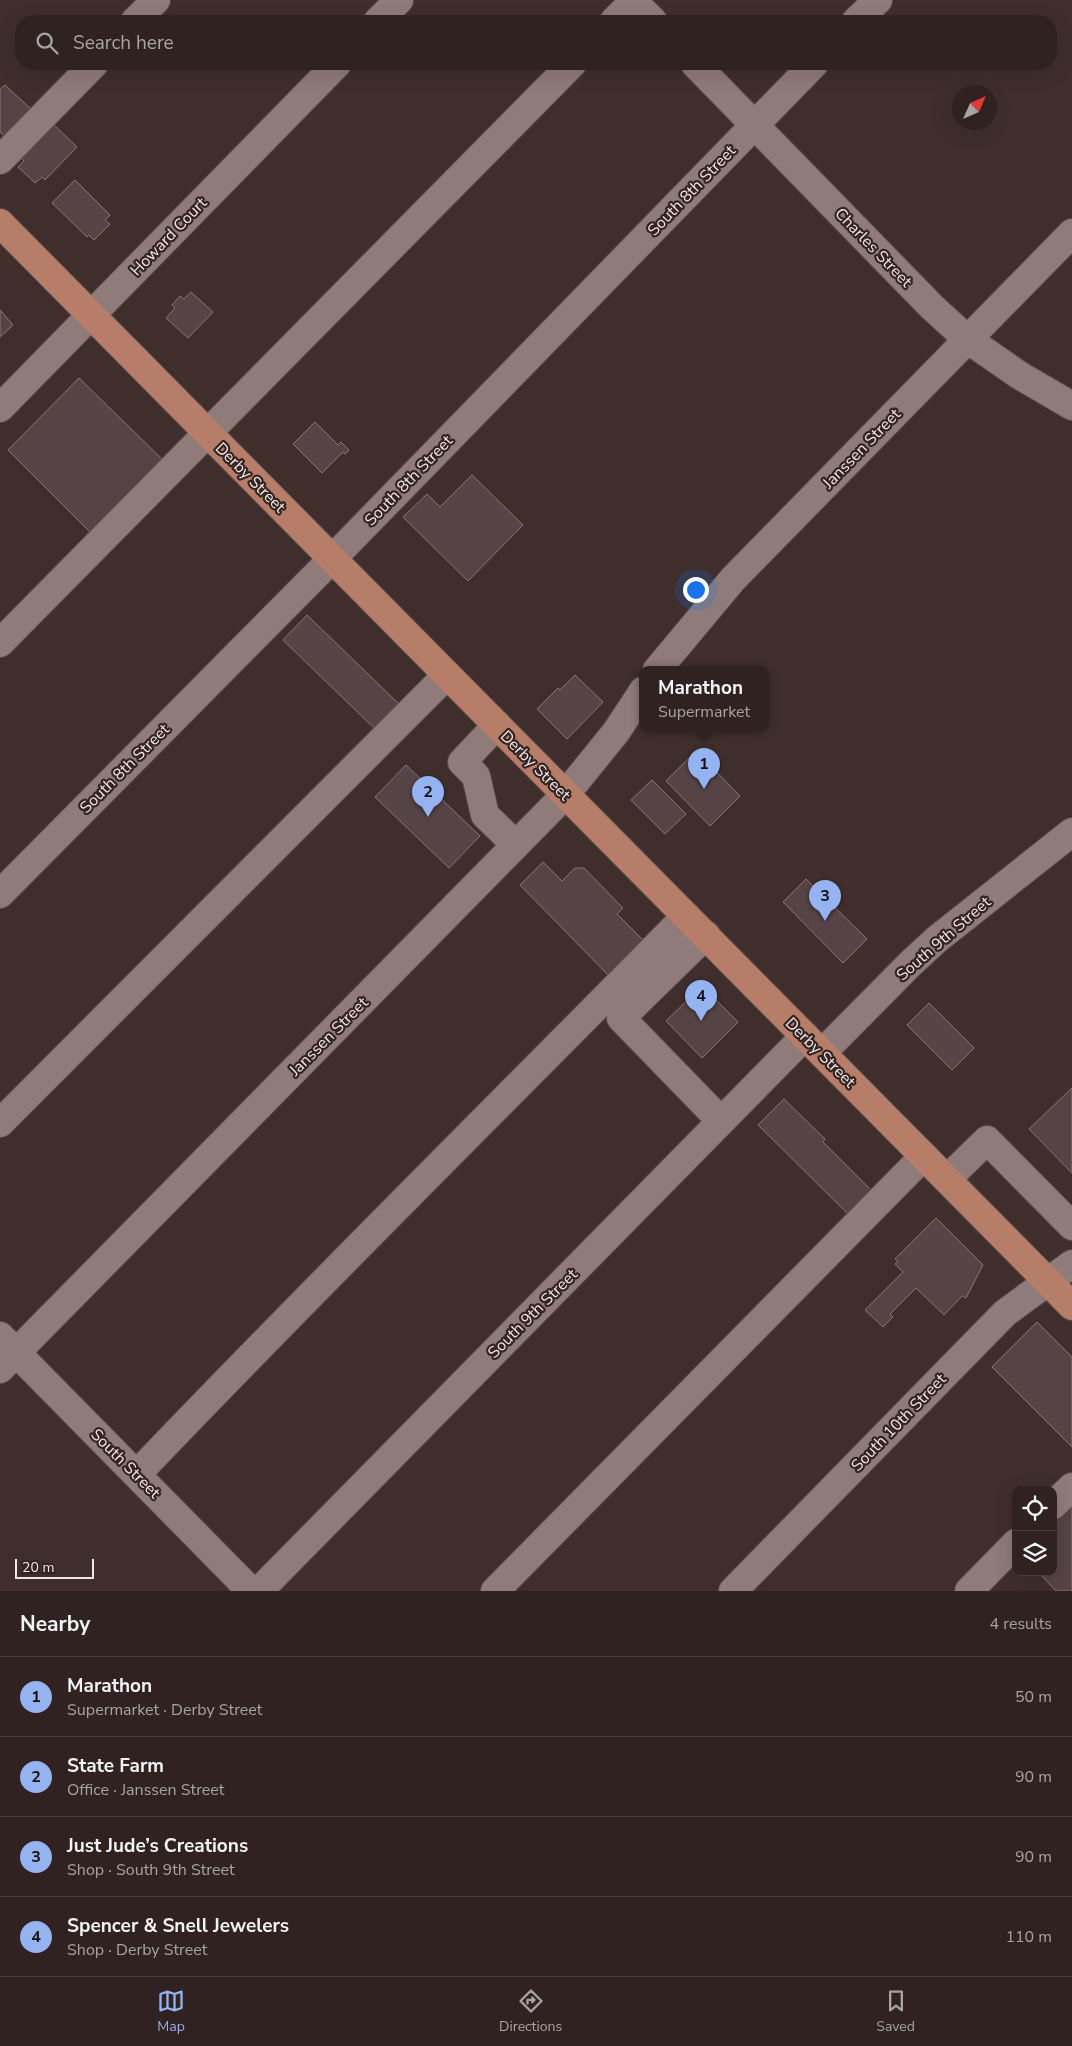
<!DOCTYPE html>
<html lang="en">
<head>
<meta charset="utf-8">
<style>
	body { margin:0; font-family:"Nunito Sans",sans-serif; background:#3b2f2e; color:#f1f3f6 }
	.controls { position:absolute; right:15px; bottom:15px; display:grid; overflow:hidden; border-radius:10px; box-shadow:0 5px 20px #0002 }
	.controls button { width:45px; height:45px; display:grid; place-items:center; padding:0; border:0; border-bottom:1px solid #4a3f3f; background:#2f2221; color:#f1f3f6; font:25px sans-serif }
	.compass { position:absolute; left:952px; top:85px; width:45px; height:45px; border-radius:50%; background:#2f2221; box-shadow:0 5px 20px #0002; rotate:45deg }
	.scale { position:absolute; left:15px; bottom:12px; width:79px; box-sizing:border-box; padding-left:5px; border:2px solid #f3e7e6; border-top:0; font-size:14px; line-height:18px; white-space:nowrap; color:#f3e7e6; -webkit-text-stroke:4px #342422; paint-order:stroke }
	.you { position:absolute; left:695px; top:589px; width:18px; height:18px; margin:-12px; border:4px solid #fff; border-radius:50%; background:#1a73e8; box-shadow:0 0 0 8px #1a73e833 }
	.badge { display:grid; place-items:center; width:32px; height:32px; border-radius:50%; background:#95b2f1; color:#111; font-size:16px; font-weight:700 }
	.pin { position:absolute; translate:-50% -41px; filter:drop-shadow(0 1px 2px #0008) }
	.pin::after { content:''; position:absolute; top:26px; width:18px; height:15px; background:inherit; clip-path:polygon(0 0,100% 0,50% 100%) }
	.popup { position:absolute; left:639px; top:666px; width:130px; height:65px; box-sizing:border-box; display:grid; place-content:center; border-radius:10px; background:#2f2221; filter:drop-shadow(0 1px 4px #0005); font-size:16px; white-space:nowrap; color:#a7a4a5 }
	.popup b { font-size:19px; color:#f1f3f6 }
	.popup::after { content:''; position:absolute; left:50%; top:100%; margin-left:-10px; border:10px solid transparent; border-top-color:#2f2221 }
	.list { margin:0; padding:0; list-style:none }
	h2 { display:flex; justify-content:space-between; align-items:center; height:65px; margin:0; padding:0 20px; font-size:21px }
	h2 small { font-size:16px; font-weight:400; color:#a7a4a5 }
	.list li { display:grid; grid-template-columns:32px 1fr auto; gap:15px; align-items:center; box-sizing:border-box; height:80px; padding:0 20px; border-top:1px solid #4a3f3f }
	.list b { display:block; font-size:19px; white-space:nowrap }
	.list p { margin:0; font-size:16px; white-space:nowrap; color:#a7a4a5 }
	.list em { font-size:16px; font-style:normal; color:#a7a4a5 }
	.icon { flex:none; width:28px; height:28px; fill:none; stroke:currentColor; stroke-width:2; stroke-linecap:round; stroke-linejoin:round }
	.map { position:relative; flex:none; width:1072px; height:1591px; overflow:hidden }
	.search { position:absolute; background:#2f2221; box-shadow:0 5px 20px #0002; left:15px; right:15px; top:15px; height:55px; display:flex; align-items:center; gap:12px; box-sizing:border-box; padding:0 18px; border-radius:20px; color:#a7a4a5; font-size:19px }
	.sheet { height:385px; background:#2f2221 }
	nav { display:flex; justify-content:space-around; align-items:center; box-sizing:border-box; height:70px; border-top:1px solid #4a3f3f; background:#2f2221; font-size:14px; color:#a7a4a5 }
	nav a { display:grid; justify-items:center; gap:2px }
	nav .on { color:#95b2f1 }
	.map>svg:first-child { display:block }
	.building { fill:#554346; stroke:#897578 }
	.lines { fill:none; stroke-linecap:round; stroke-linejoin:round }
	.minor-casing { stroke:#5b4c4b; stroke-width:30 }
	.major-casing { stroke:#5b4c4b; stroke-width:30 }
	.minor { stroke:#8f7b79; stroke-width:28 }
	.major { stroke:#b67d68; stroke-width:28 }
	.labels { text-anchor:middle; stroke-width:4.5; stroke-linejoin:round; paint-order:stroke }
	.street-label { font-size:16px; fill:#f3e7e6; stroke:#342422 }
</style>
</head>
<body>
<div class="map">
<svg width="1072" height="1591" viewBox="0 0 1072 1591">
	<rect width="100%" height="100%" fill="#3f2e2c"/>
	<path class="building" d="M5 85 32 110 6 137 0 132V89Z
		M53 124 77 147 45 180 42 177 35 183 18 167 24 161 20 157Z
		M75 180 110 215 105 220 110 224 94 240 89 235 87 237 52 203Z
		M191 292 213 312 188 338 166 318 175 308 172 305 180 296 184 299Z
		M0 310 13 325 0 337Z
		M79 378 165 462 93 535 8 450Z
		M315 422 338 445 341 442 349 450 345 454 343 452 322 473 293 444Z
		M472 475 523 525 468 581 403 517 427 494 440 507Z
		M307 615 401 706 377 731 283 640Z
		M575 675 603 702 567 739 537 709 558 688 560 690Z
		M696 751 740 796 710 826 666 781Z
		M406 765 480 836 449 868 375 797Z
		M652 780 686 814 665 834 631 800Z
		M543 862 562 881 575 868H584L623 908 617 914 645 942 610 977 520 885Z
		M806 879 867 939 843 963 783 902Z
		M702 986 738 1022 702 1058 666 1021Z
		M929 1003 974 1048 952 1070 907 1025Z
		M1072 1088V1173L1029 1129Z
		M784 1099 825 1139 823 1142 873 1192 850 1216 758 1125Z
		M936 1218 983 1265 966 1298 962 1296 944 1315 916 1288 890 1314 893 1317 883 1327 865 1310 903 1272 895 1264 898 1262 895 1259Z
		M1037 1322 1072 1357V1447L992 1367Z
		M1072 1496V1591H1056L1038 1572H1053V1514Z"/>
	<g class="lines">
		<defs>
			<path id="minor" d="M632 0 653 21
				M135 21 156 0
				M378 21 399 0
				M614 21 633 2
				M856 21 878 0
				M695 64 932 307 967 339 1019 375 1072 406
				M0 160 94 64
				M0 408 337 64
				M0 643 572 64
				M657 670 733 579 1072 233
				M497 725 462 762 476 776 485 815 516 845
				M0 894 332 559 814 64
				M706 935 621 1018 721 1121
				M822 1053 910 964 936 940 1072 832
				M0 1123 447 675
				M947 1179 987 1140 1072 1226
				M0 1336 251 1591
				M0 1369 565 795 616 732 643 691
				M137 1474C317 1285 503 1102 686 916
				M1053 1505 1072 1487
				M259 1591 805 1036
				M495 1591 924 1156
				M733 1591 1005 1313 1072 1264
				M969 1591 1016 1543"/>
			<path id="major" d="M0 223 1072 1306"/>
		</defs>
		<use href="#minor" class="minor-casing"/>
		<use href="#major" class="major-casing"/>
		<use href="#minor" class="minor"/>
		<use href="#major" class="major"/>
	</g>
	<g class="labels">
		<g class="street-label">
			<text transform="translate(691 190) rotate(-46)" y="6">South 8th Street</text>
			<text transform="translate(168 236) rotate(-46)" y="6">Howard Court</text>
			<text transform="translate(874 247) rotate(46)" y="6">Charles Street</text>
			<text transform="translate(861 448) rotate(-46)" y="6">Janssen Street</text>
			<text transform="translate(251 477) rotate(45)" y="6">Derby Street</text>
			<text transform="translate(408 480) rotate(-46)" y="6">South 8th Street</text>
			<text transform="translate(536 765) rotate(45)" y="6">Derby Street</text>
			<text transform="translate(124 768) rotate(-45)" y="6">South 8th Street</text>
			<text transform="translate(943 938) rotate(-41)" y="6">South 9th Street</text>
			<text transform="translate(328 1036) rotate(-45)" y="6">Janssen Street</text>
			<text transform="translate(821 1052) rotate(45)" y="6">Derby Street</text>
			<text transform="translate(532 1313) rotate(-45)" y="6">South 9th Street</text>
			<text transform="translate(898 1422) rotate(-46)" y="6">South 10th Street</text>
			<text transform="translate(126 1463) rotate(45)" y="6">South Street</text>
		</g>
	</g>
</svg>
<div class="controls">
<button><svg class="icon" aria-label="locate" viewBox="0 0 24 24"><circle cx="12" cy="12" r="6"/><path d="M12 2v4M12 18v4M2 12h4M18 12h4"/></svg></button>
<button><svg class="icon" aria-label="layers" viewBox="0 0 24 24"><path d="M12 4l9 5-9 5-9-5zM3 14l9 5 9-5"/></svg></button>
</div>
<svg class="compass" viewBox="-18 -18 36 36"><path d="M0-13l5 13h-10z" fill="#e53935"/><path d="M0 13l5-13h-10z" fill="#a7a4a5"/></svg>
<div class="scale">20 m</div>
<div class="you"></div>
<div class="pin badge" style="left:704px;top:789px">1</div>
<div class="popup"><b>Marathon</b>Supermarket</div>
<div class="pin badge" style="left:428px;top:817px">2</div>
<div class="pin badge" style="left:825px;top:921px">3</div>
<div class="pin badge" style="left:701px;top:1021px">4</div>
<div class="search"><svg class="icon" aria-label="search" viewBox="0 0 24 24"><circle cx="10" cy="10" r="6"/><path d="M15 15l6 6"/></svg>Search here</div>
</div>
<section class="sheet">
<h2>Nearby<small>4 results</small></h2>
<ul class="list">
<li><span class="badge">1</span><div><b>Marathon</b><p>Supermarket · Derby Street</p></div><em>50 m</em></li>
<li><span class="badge">2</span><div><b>State Farm</b><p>Office · Janssen Street</p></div><em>90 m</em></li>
<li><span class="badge">3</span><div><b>Just Jude’s Creations</b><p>Shop · South 9th Street</p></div><em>90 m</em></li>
<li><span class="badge">4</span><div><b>Spencer &amp; Snell Jewelers</b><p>Shop · Derby Street</p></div><em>110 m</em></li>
</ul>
</section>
<nav>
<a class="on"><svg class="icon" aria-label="map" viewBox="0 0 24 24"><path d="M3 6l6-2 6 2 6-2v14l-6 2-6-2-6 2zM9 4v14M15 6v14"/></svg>Map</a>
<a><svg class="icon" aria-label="directions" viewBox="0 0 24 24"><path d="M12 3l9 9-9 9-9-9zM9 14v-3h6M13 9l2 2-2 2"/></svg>Directions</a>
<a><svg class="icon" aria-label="saved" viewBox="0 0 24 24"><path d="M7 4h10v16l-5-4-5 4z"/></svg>Saved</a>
</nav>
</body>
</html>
